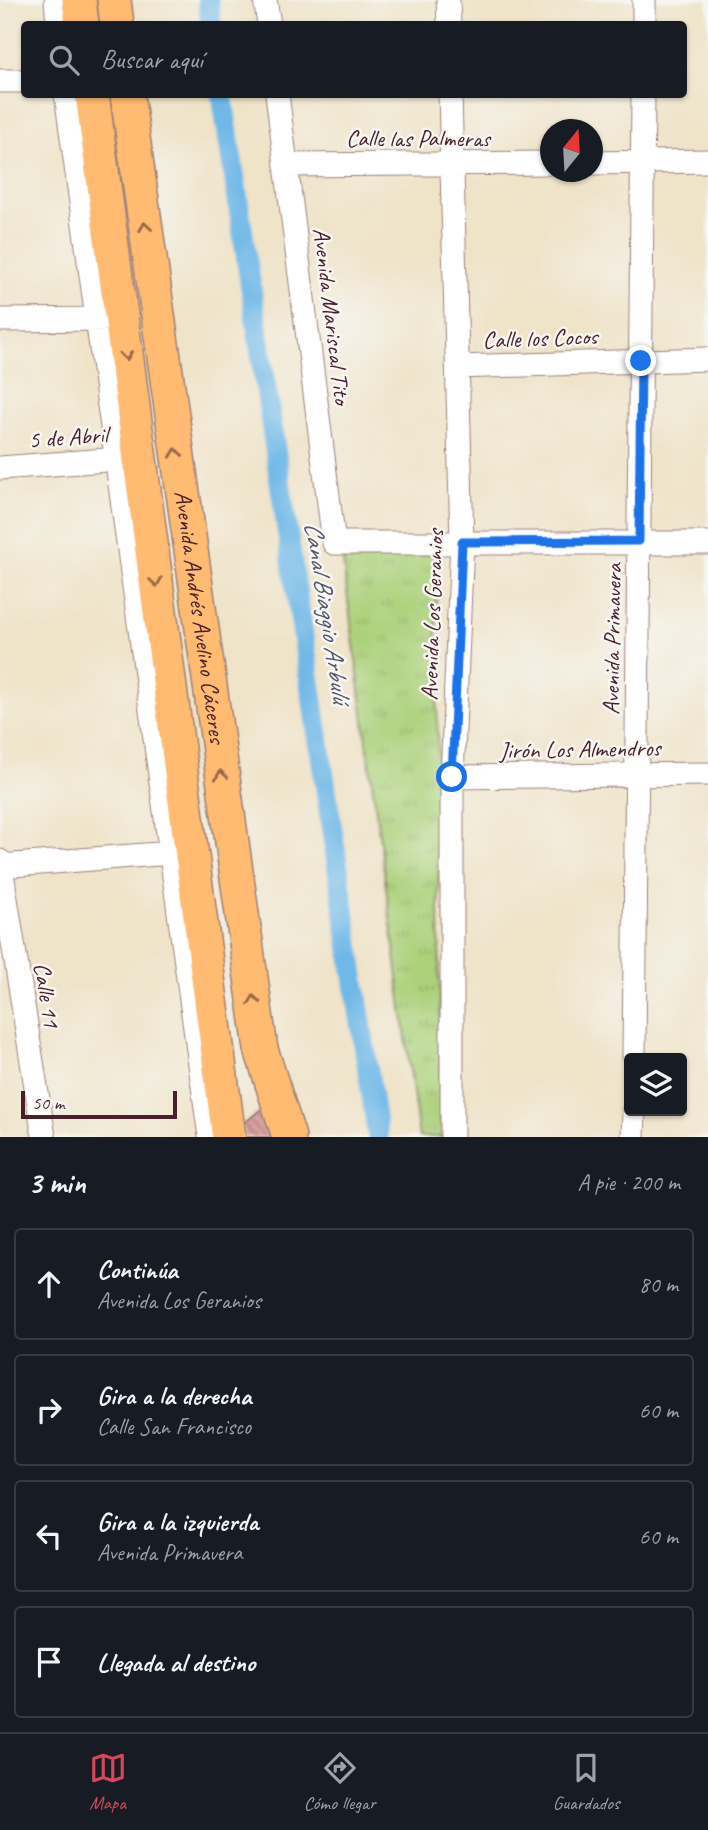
<!DOCTYPE html>
<html lang="es">
<head>
<meta charset="utf-8">
<style>
	body { margin:0; font-family:Caveat,sans-serif; background:#20242c; color:#f1f3f6 }
	.controls { position:absolute; right:21px; bottom:21px; display:grid; overflow:hidden; border-radius:7px; box-shadow:0 2px 5px #0004 }
	.controls button { width:63px; height:63px; display:grid; place-items:center; padding:0; border:0; border-bottom:2px solid #363941; background:#171b24; color:#f1f3f6; font:35px sans-serif }
	.compass { position:absolute; left:540px; top:119px; width:63px; height:63px; border-radius:50%; background:#171b24; box-shadow:0 2px 5px #0004; rotate:18deg }
	.scale { position:absolute; left:21px; bottom:18px; width:156px; box-sizing:border-box; padding-left:7px; border:4px solid #4a1f2b; border-top:0; font-size:19px; line-height:24px; white-space:nowrap; color:#4a1f2b; -webkit-text-stroke:5px #f6f6f2; paint-order:stroke }
	.stop { position:absolute; width:21px; height:21px; margin:-16px; border:5px solid #1a73e8; border-radius:50%; background:#fff }
	.stop.end { background:#1a73e8; border-color:#fff; box-shadow:0 2px 7px #0008 }
	.list { margin:0; padding:0; list-style:none }
	h2 { display:flex; justify-content:space-between; align-items:center; height:91px; margin:0; padding:0 28px; font-size:30px }
	h2 small { font-size:23px; font-weight:400; color:#9ea1a6 }
	.list li { display:grid; grid-template-columns:46px 1fr auto; gap:21px; align-items:center; box-sizing:border-box; height:112px; margin:0 14px 14px; padding:0 14px; border:2px solid #363941; border-radius:7px }
	.list b { display:block; font-size:26px; white-space:nowrap }
	.list p { margin:0; font-size:23px; white-space:nowrap; color:#9ea1a6 }
	.list em { font-size:23px; font-style:normal; color:#9ea1a6 }
	.icon { flex:none; width:38px; height:38px; fill:none; stroke:currentColor; stroke-width:2; stroke-linecap:round; stroke-linejoin:round }
	.map { position:relative; flex:none; width:708px; height:1137px; overflow:hidden }
	.search { position:absolute; background:#171b24; box-shadow:0 2px 5px #0004; left:21px; right:21px; top:21px; height:77px; display:flex; align-items:center; gap:18px; box-sizing:border-box; padding:0 24px; border-radius:7px; color:#9ea1a6; font-size:26px }
	.sheet { height:595px; background:#171b24 }
	nav { display:flex; justify-content:space-around; align-items:center; box-sizing:border-box; height:98px; border-top:2px solid #363941; background:#171b24; font-size:19px; color:#9ea1a6 }
	nav a { display:grid; justify-items:center; gap:4px }
	nav .on { color:#d1495b }
	.map>svg:first-child { display:block }
	.grass { fill:url(#grass-tufts); stroke:#7b7852; stroke-width:2 }
	.lines { fill:none; stroke-linecap:round; stroke-linejoin:round }
	.canal { stroke:#6fb8e7; stroke-width:21 }
	.building { fill:url(#building-back-hatch) }
	.minor-casing { stroke:#9c817a; stroke-width:25 }
	.highway-casing { stroke:#9c817a; stroke-width:36 }
	.minor { stroke:#fff; stroke-width:23 }
	.highway { stroke:#febb71; stroke-width:33 }
	.oneway { stroke:#9b654a }
	.route { stroke:#1a73e8; stroke-width:9 }
	.labels { text-anchor:middle; stroke-width:5; stroke-linejoin:round; paint-order:stroke }
	.street-label { font-size:24px; fill:#4a1f2b; stroke:#f6f6f2 }
	.water-label { font-size:26px; font-style:italic; fill:#57556d; stroke:#f6f6f2 }
</style>
</head>
<body>
<div class="map">
<svg width="708" height="1137" viewBox="0 0 708 1137">
	<defs>
		<pattern id="grass-tufts" width="24" height="20" patternUnits="userSpaceOnUse" patternTransform="scale(1.75)"><rect width="24" height="20" fill="#acd17a"/><path d="M3 7l-1-3M5 7V3M7 7l1-3M15 17l-1-3M17 17v-4M19 17l1-3" fill="none" stroke="#96b36a"/></pattern>
		<pattern id="building-back-hatch" width="6" height="6" patternUnits="userSpaceOnUse" patternTransform="scale(1.75)"><rect width="6" height="6" fill="#d19592"/><path d="M-1 5l2 2M0 0l6 6M5-1l2 2" fill="none" stroke="#ac7977"/></pattern>
	</defs>
	<rect width="100%" height="100%" fill="#f6f6f2"/>
	<filter id="ink" filterUnits="userSpaceOnUse"><feTurbulence type="fractalNoise" baseFrequency=".0143" numOctaves="2"/><feDisplacementMap in="SourceGraphic" scale="14" xChannelSelector="R" yChannelSelector="G"/><feConvolveMatrix kernelMatrix="1 2 1 2 8 2 1 2 1" color-interpolation-filters="sRGB"/></filter>
	<filter id="wash" filterUnits="userSpaceOnUse"><feTurbulence type="fractalNoise" baseFrequency=".00686" numOctaves="4" result="noise"/><feDisplacementMap in="SourceGraphic" scale="28" xChannelSelector="R" yChannelSelector="G"/><feGaussianBlur stdDeviation="1.57" result="paint"/><feColorMatrix in="noise" values="0 0 0 0 0 0 0 0 0 0 0 0 0 0 0 0 0 1.4 0 .05"/><feComposite in="paint" operator="in"/></filter>
	<g filter="url(#wash)">
		<rect width="100%" height="100%" fill="#efe3c8"/>
		<path class="grass" d="M342 554H436L441 1137H419Z"/>
		<g class="lines">
			<path class="canal" d="M208 0 211 24
				M222 94 378 1137"/>
		</g>
		<g id="blocks">
			<path class="building" d="M270 1103 282 1137H244L243 1124Z"/>
		</g>
	</g>
	<g filter="url(#ink)">
		<use href="#blocks" fill-opacity="0" stroke="#9c817a" stroke-width="2"/>
		<g class="lines">
			<defs>
				<path id="minor" d="M56 0 58 24
					M265 0 269 24
					M448 0 449 24
					M644 24V0
					M0 81H24
					M66 94 210 1137
					M277 94 334 543H708
					M450 94 462 542 452 777V1137
					M592 163 708 161
					M286 165 550 163
					M0 320 112 319
					M458 367 708 359
					M0 468 133 458
					M452 777 708 774
					M0 861 44 1137
					M0 866 185 852
					M634 1058 643 94
					M633 1137 634 1111"/>
				<g id="highway">
					<path d="M79 0 82 24"/>
					<path d="M114 0 117 24"/>
					<path d="M92 94 229 1137"/>
					<path id="s1" d="M127 94 261 1049 289 1137"/>
				</g>
			</defs>
			<use href="#minor" class="minor-casing"/>
			<use href="#highway" class="highway-casing"/>
			<use href="#minor" class="minor"/>
			<use href="#highway" class="highway"/>
		</g>
		<defs><path id="oneway-chevron" d="M-2-3.5L2.5 0L-2 3.5" fill="none" stroke-width="1.6" stroke-linecap="round" stroke-linejoin="round" transform="scale(1.75)"/></defs>
		<g class="oneway">
			<use href="#oneway-chevron" transform="translate(145 227) rotate(-98)"/>
			<use href="#oneway-chevron" transform="translate(126 356) rotate(83)"/>
			<use href="#oneway-chevron" transform="translate(176 453) rotate(-98)"/>
			<use href="#oneway-chevron" transform="translate(156 582) rotate(82)"/>
			<use href="#oneway-chevron" transform="translate(221 775) rotate(-98)"/>
			<use href="#oneway-chevron" transform="translate(254 1000) rotate(-98)"/>
		</g>
	</g>
	<g class="lines" filter="url(#ink)">
		<path class="route" d="M452 777 462 542 639 541 641 361"/>
	</g>
	<g class="labels">
		<g class="street-label">
			<text x="418" y="146">Calle las Palmeras</text>
			<text transform="translate(332 316) rotate(83)" y="8">Avenida Mariscal Tito</text>
			<text transform="translate(540 338) rotate(-2)" y="8">Calle los Cocos</text>
			<text transform="translate(68 437) rotate(-4)" y="8">5 de Abril</text>
			<text transform="translate(432 615) rotate(-88)" y="8">Avenida Los Geranios</text>
			<text dy="8" stroke="none"><textPath href="#s1" startOffset="528">Avenida Andrés Avelino Cáceres</textPath></text>
			<text transform="translate(612 639) rotate(-89)" y="8">Avenida Primavera</text>
			<text transform="translate(580 749) rotate(-1)" y="8">Jirón Los Almendros</text>
			<text transform="translate(47 995) rotate(81)" y="8">Calle 11</text>
		</g>
		<g class="water-label">
			<text transform="translate(328 612) rotate(81)" y="9">Canal Biaggio Arbulú</text>
		</g>
	</g>
</svg>
<div class="controls">
<button><svg class="icon" aria-label="layers" viewBox="0 0 24 24"><path d="M12 4l9 5-9 5-9-5zM3 14l9 5 9-5"/></svg></button>
</div>
<svg class="compass" viewBox="-18 -18 36 36"><path d="M0-13l5 13h-10z" fill="#e53935"/><path d="M0 13l5-13h-10z" fill="#9ea1a6"/></svg>
<div class="scale">50 m</div>
<div class="stop" style="left:452px;top:777px"></div>
<div class="stop end" style="left:641px;top:361px"></div>
<div class="search"><svg class="icon" aria-label="search" viewBox="0 0 24 24"><circle cx="10" cy="10" r="6"/><path d="M15 15l6 6"/></svg>Buscar aquí</div>
</div>
<section class="sheet">
<h2>3 min<small>A pie · 200 m</small></h2>
<ul class="list">
<li><svg class="icon" aria-label="ahead" viewBox="0 0 24 24"><path d="M12 20V5M6 11l6-6 6 6"/></svg><div><b>Continúa</b><p>Avenida Los Geranios</p></div><em>80 m</em></li>
<li><svg class="icon" aria-label="right" viewBox="0 0 24 24"><path d="M7 20v-9h11M14 6l5 5-5 5"/></svg><div><b>Gira a la derecha</b><p>Calle San Francisco</p></div><em>60 m</em></li>
<li><svg class="icon" aria-label="left" viewBox="0 0 24 24"><path d="M17 20v-9H6M10 6l-5 5 5 5"/></svg><div><b>Gira a la izquierda</b><p>Avenida Primavera</p></div><em>60 m</em></li>
<li><svg class="icon" aria-label="arrive" viewBox="0 0 24 24"><path d="M6 21V4h12l-3 4 3 4H6"/></svg><div><b>Llegada al destino</b></div></li>
</ul>
</section>
<nav>
<a class="on"><svg class="icon" aria-label="map" viewBox="0 0 24 24"><path d="M3 6l6-2 6 2 6-2v14l-6 2-6-2-6 2zM9 4v14M15 6v14"/></svg>Mapa</a>
<a><svg class="icon" aria-label="directions" viewBox="0 0 24 24"><path d="M12 3l9 9-9 9-9-9zM9 14v-3h6M13 9l2 2-2 2"/></svg>Cómo llegar</a>
<a><svg class="icon" aria-label="saved" viewBox="0 0 24 24"><path d="M7 4h10v16l-5-4-5 4z"/></svg>Guardados</a>
</nav>
</body>
</html>
